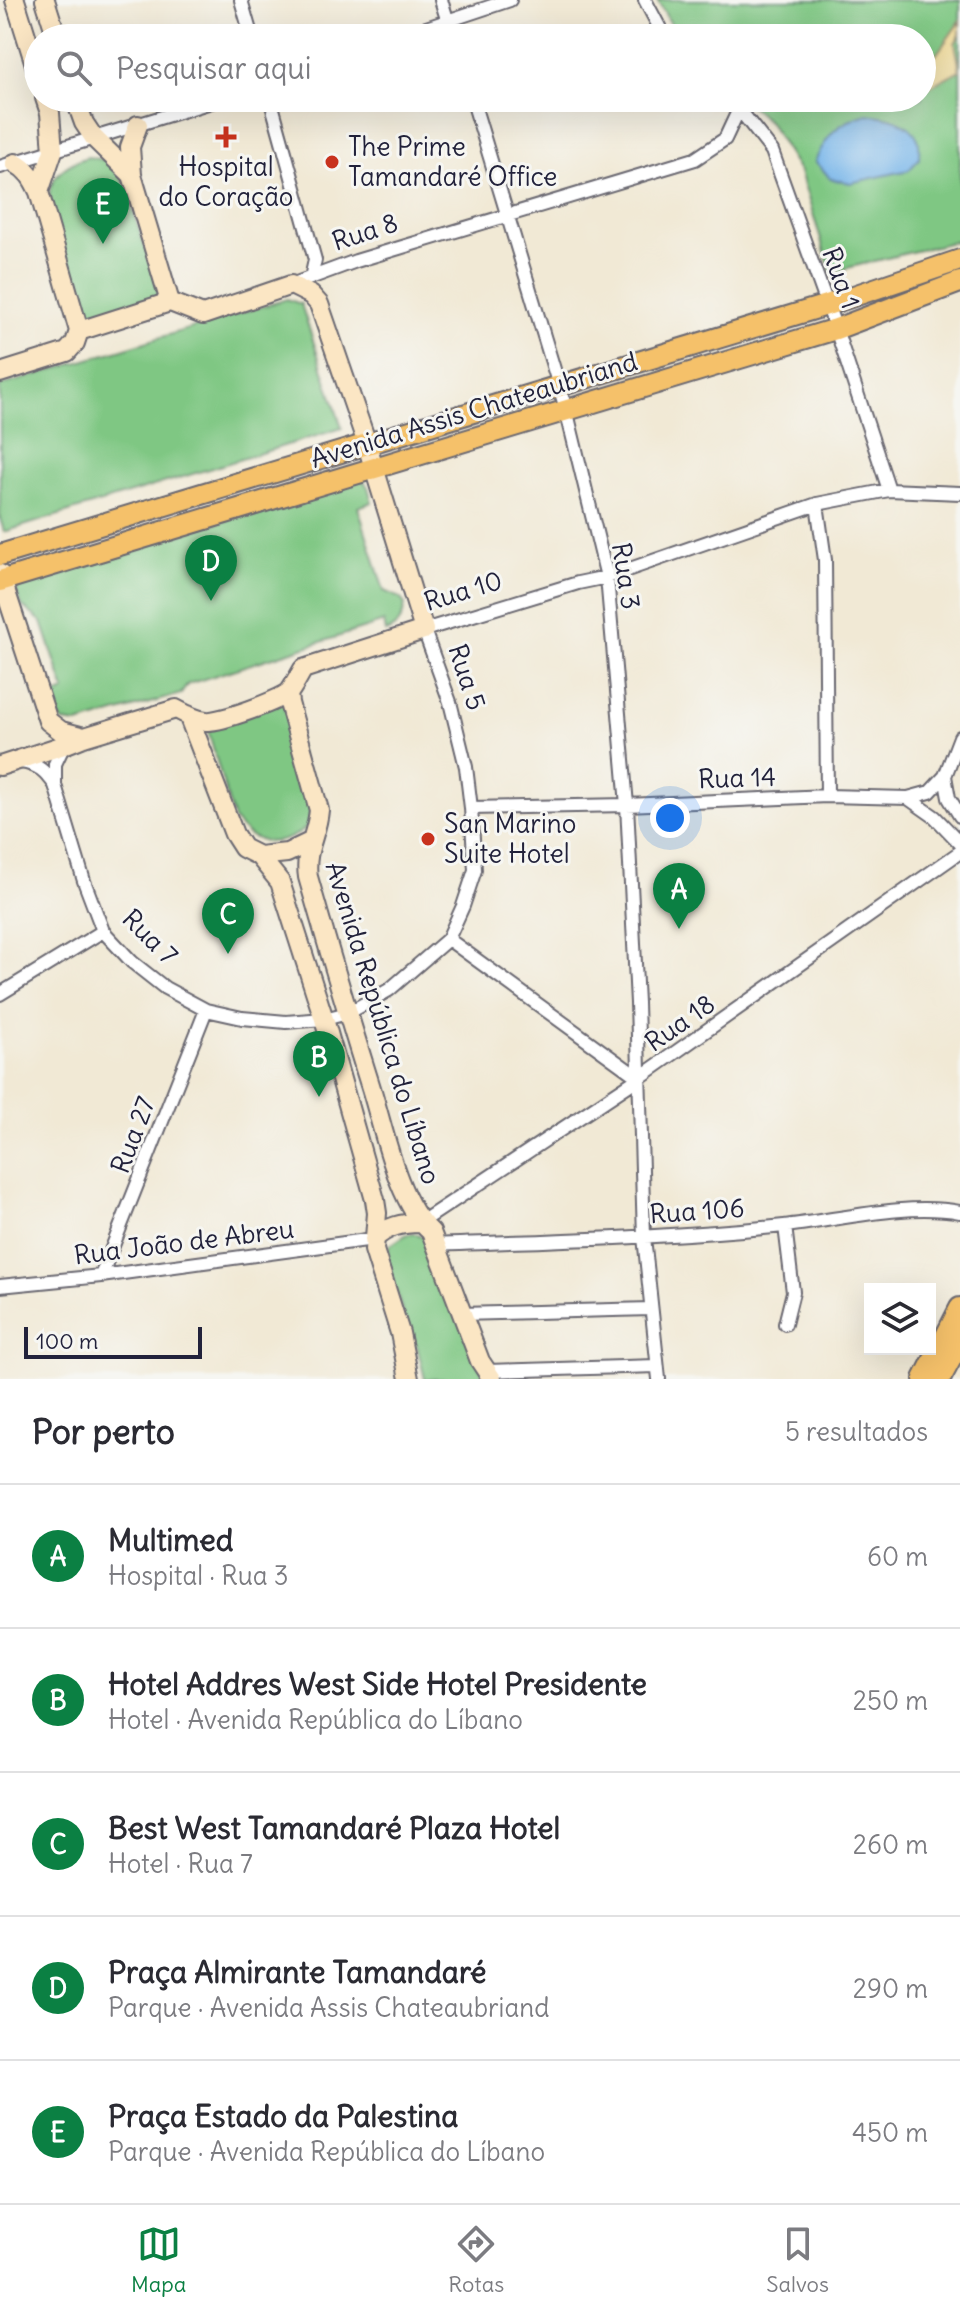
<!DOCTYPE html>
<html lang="pt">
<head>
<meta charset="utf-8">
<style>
	body { margin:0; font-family:Delius,sans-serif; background:#f7f7f7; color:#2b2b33 }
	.controls { position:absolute; right:24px; bottom:24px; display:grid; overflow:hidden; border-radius:0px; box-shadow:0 8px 32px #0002 }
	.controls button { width:72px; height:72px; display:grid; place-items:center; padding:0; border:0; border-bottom:2px solid #e1e1e2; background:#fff; color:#2b2b33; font:40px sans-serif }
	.scale { position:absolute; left:24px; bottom:20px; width:178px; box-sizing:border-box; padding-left:8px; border:4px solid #22223b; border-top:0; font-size:22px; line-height:28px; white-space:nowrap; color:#22223b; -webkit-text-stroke:6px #f6f6f2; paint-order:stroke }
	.you { position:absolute; left:670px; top:818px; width:28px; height:28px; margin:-20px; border:6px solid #fff; border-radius:50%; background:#1a73e8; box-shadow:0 0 0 12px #1a73e833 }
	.badge { display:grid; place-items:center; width:52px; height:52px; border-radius:50%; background:#0b8043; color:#fff; font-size:26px; font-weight:700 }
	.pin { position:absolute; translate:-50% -66px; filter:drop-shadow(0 2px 4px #0008) }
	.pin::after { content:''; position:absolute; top:42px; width:28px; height:24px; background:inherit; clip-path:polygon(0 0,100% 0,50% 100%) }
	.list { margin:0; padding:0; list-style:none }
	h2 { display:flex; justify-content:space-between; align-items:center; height:104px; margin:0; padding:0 32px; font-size:34px }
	h2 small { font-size:26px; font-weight:400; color:#7c7c81 }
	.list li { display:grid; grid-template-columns:52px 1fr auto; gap:24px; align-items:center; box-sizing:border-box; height:144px; padding:0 32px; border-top:2px solid #e1e1e2 }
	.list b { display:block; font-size:30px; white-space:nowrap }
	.list p { margin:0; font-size:26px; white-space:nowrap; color:#7c7c81 }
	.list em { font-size:26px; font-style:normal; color:#7c7c81 }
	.icon { flex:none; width:44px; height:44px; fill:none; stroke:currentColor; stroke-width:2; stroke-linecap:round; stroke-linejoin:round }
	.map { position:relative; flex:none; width:960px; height:1379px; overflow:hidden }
	.search { position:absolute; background:#fff; box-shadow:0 8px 32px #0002; left:24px; right:24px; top:24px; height:88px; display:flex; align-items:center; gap:20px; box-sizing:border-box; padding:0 28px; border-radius:44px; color:#7c7c81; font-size:30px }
	.sheet { height:824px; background:#fff }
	nav { display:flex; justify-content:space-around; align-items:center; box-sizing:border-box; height:112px; border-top:2px solid #e1e1e2; background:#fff; font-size:22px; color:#7c7c81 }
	nav a { display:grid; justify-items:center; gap:4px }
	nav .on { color:#0b8043 }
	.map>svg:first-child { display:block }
	.green { fill:#7fc783; stroke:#50745f; stroke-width:2 }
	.sand { fill:#eeda9e; stroke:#887e6c; stroke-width:2 }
	.water { fill:#75b4e9; stroke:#4c6b92; stroke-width:2 }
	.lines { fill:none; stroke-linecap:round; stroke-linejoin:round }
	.street-casing { stroke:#6a6871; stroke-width:16 }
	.secondary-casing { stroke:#6a6871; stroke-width:22 }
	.primary-casing { stroke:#6a6871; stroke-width:24 }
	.street { stroke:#fff; stroke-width:12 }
	.secondary { stroke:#fbe6c4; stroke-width:18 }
	.primary { stroke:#f5c16b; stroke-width:20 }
	.poi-dot { fill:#c8321e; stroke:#f6f6f2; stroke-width:3 }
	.labels { text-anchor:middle; stroke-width:6; stroke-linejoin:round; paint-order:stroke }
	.poi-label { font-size:26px; fill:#22223b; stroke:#f6f6f2; text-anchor:start }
	.street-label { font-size:26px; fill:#22223b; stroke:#f6f6f2 }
</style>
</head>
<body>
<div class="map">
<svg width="960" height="1379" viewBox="0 0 960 1379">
	<rect width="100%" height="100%" fill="#f6f6f2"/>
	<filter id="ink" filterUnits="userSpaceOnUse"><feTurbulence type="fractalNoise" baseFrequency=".0125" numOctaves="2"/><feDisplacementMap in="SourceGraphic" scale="16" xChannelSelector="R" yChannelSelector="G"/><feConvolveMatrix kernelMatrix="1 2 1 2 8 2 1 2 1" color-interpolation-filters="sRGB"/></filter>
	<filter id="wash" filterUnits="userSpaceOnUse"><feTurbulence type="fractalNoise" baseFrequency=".006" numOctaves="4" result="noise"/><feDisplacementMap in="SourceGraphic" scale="32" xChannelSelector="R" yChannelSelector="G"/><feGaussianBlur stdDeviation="1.8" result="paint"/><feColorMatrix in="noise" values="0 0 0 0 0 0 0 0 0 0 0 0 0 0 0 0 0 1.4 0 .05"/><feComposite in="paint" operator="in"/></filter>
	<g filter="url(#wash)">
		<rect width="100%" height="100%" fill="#f1e9d5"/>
		<path class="green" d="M657 0H960V240L831 272 800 172 768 121 741 98H922V38H679Z
			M88 157 109 161 120 170 161 298 84 323 49 195C52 173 68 163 88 157Z
			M287 299 301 304 342 428 4 532 0 518V386Z
			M362 479 368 487 372 502 358 507 384 591 400 598 405 604C403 618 400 626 386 632L384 622 188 684 181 694 78 724 63 722 54 710 50 697 65 691 42 622 22 606 16 591 20 582Z
			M285 703 312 797 308 826C283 848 255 848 234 820L206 724Z
			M407 1234H417L424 1237 485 1379H425L417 1346 407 1327 387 1262 389 1246Z"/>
		<path class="sand" d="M960 21V35L955 43 960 70 927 88 924 72Z"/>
		<path class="water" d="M867 114C885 116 910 120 918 139 920 144 919 153 919 159L909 170 850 183 831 179 815 161C829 133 836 123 867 114Z"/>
	</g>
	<g filter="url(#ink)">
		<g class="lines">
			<defs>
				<path id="street" d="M241 0 252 38
					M441 0 453 38
					M645 0 665 38
					M396 38 510 0
					M270 98 315 260 311 278
					M472 98 566 409 607 577 627 805 637 1003 644 1237 659 1379
					M725 98 739 109 772 151 836 329 889 490
					M0 167 224 98
					M291 285 356 261 695 159 725 139 739 109
					M817 504 825 560 827 796
					M64 745 55 764V785L84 881 103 931 132 962 165 988 206 1010 242 1018 286 1022 324 1019 348 1013 389 990 448 939 463 906 475 870 471 808 466 767 450 702 424 630 578 583 607 577 817 504 889 490 960 493
					M21 762C39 765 45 771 55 785
					M945 776 949 798 960 816
					M908 798 935 817 960 843
					M471 808 627 805 827 796 908 798 930 792 945 776 960 737
					M448 939 639 1078
					M0 994 103 931
					M420 1223 639 1078 960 852
					M785 1226 793 1292 785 1324
					M436 1245C552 1240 669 1238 784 1226 839 1220 906 1202 960 1212
					M101 1276 206 1010
					M0 1286 101 1276 374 1239
					M460 1314 651 1309
					M487 1371 657 1366"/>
				<path id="secondary" d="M15 0 38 74
					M45 0 57 38
					M75 98 84 123 94 138 132 175 170 302
					M15 163C28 170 33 179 39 192
					M132 175 130 147 138 125
					M0 373 67 352 75 343 79 331 39 192 53 151 50 113 45 98
					M0 574 48 721 61 731 84 737
					M288 693 289 703 319 810C317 835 304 850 308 877 328 947 349 1018 371 1088 384 1130 398 1204 431 1232L480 1361 492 1379
					M188 715 234 834 243 848 259 856 280 882 324 1019 375 1200 377 1213 374 1250 400 1333 409 1379
					M0 766 64 745 84 737 176 709C185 714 196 720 206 721 218 723 282 700 290 691 295 684 299 676 303 669L424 630 363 432 319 304 311 295 291 285 203 315 170 302 79 331
					M259 856 287 853 310 842
					M374 1239C388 1226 402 1223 420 1223"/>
				<path id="primary" d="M0 555 827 305 960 260
					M0 581 836 329 960 282
					M924 1379 960 1308
					M940 1379 960 1342"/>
			</defs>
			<use href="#street" class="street-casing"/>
			<use href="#secondary" class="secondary-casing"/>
			<use href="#primary" class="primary-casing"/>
			<use href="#street" class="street"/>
			<use href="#secondary" class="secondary"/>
			<use href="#primary" class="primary"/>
		</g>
	</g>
	<g class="poi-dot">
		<path d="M222 125h8v8h8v8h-8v8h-8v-8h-8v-8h8z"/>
		<circle cx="332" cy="162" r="8"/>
		<circle cx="428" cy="839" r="8"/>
	</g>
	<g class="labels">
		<g class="poi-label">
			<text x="348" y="156">The Prime<tspan x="348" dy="30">Tamandaré Office</tspan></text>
			<text x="226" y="176" text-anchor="middle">Hospital<tspan x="226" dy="30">do Coração</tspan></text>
			<text x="444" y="833">San Marino<tspan x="444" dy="30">Suite Hotel</tspan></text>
		</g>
		<g class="street-label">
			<text transform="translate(365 232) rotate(-18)" y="9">Rua 8</text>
			<text transform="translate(841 278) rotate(70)" y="9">Rua 1</text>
			<text transform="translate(474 410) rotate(-17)" y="9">Avenida Assis Chateaubriand</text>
			<text transform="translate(626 576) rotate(81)" y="9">Rua 3</text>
			<text transform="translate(463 591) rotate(-17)" y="9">Rua 10</text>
			<text transform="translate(467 677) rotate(72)" y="9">Rua 5</text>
			<text transform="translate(737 778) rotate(-2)" y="9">Rua 14</text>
			<text transform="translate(150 937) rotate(45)" y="9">Rua 7</text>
			<text transform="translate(383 1023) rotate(73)" y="9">Avenida República do Líbano</text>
			<text transform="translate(680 1023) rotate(-35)" y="9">Rua 18</text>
			<text transform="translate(133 1135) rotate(-69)" y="9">Rua 27</text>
			<text transform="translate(697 1211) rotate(-4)" y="9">Rua 106</text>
			<text transform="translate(184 1242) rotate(-7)" y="9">Rua João de Abreu</text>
		</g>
	</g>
</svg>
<div class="controls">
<button><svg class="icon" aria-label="layers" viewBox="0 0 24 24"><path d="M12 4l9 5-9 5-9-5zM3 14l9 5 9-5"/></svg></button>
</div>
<div class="scale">100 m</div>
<div class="you"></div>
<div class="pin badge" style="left:679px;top:929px">A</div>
<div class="pin badge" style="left:319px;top:1097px">B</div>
<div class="pin badge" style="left:228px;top:954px">C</div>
<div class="pin badge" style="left:211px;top:601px">D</div>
<div class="pin badge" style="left:103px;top:244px">E</div>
<div class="search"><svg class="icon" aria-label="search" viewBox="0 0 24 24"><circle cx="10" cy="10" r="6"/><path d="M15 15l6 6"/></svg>Pesquisar aqui</div>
</div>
<section class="sheet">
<h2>Por perto<small>5 resultados</small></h2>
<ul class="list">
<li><span class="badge">A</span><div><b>Multimed</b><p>Hospital · Rua 3</p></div><em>60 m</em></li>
<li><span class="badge">B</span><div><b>Hotel Addres West Side Hotel Presidente</b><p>Hotel · Avenida República do Líbano</p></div><em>250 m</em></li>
<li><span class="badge">C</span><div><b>Best West Tamandaré Plaza Hotel</b><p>Hotel · Rua 7</p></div><em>260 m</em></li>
<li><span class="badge">D</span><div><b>Praça Almirante Tamandaré</b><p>Parque · Avenida Assis Chateaubriand</p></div><em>290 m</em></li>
<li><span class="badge">E</span><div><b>Praça Estado da Palestina</b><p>Parque · Avenida República do Líbano</p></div><em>450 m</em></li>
</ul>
</section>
<nav>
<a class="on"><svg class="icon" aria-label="map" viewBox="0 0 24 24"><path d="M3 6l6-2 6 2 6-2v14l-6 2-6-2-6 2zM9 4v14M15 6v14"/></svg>Mapa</a>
<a><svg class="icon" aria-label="directions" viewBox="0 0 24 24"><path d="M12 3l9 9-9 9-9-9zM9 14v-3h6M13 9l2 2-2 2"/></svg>Rotas</a>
<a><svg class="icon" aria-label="saved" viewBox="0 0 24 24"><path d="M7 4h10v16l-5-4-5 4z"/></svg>Salvos</a>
</nav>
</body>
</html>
